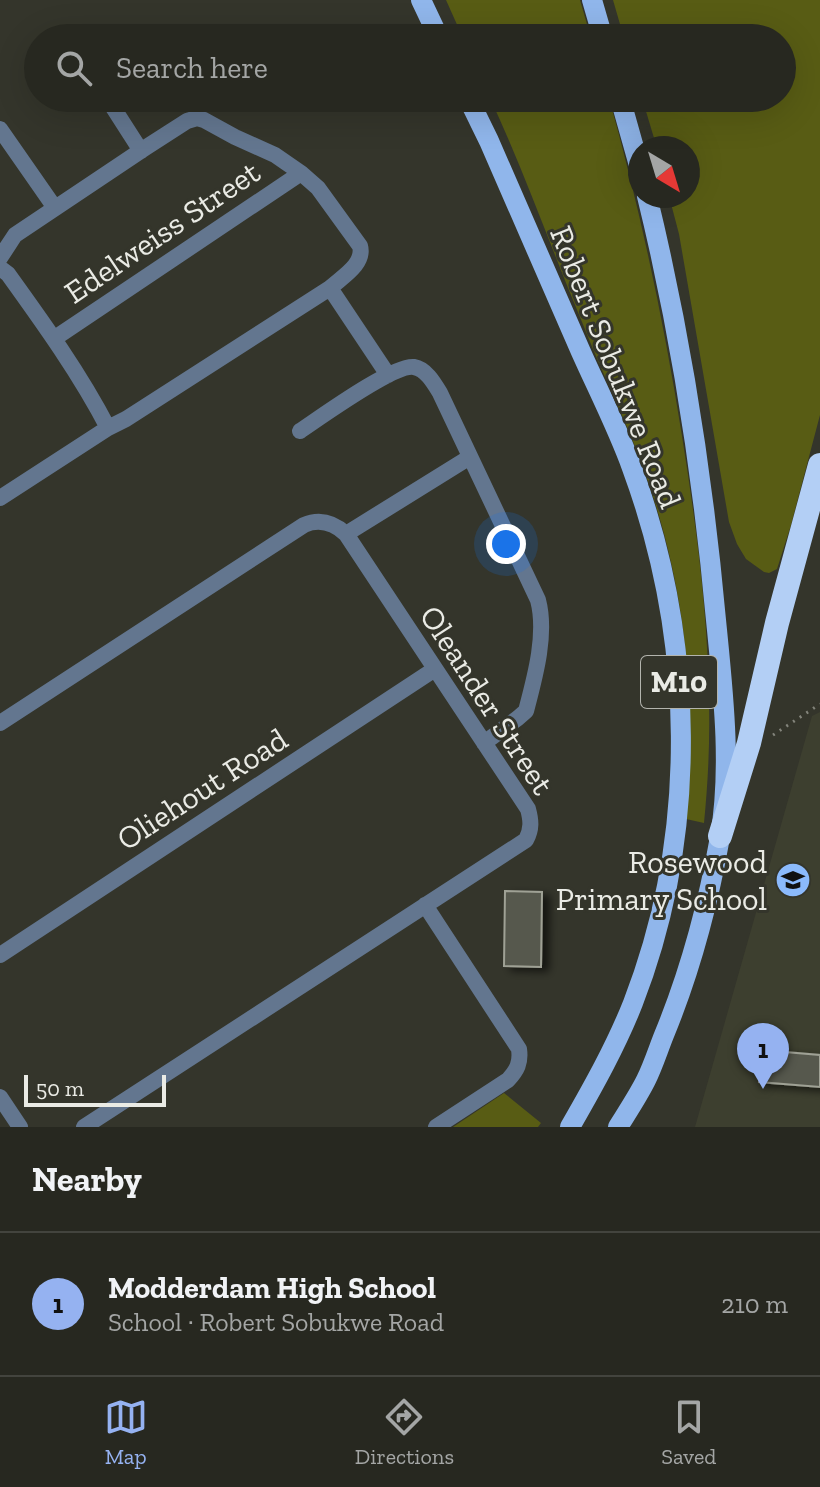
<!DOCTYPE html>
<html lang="en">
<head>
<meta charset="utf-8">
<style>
	body { margin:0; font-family:"Zilla Slab",serif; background:#33342d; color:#f1f3f6 }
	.compass { position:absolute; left:628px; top:136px; width:72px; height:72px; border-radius:50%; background:#272820; box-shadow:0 8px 32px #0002; rotate:142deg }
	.scale { position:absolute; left:24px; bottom:20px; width:142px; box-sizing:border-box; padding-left:8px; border:4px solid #eaebe5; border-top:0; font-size:22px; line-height:28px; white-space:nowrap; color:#eaebe5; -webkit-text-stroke:6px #34352b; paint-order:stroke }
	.you { position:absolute; left:506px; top:544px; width:28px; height:28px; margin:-20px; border:6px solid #fff; border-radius:50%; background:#1a73e8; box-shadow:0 0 0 12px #1a73e833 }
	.badge { display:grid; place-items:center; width:52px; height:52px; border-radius:50%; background:#95b2f1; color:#111; font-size:26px; font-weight:700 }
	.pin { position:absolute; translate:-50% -66px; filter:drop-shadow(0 2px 4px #0008) }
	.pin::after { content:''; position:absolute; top:42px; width:28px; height:24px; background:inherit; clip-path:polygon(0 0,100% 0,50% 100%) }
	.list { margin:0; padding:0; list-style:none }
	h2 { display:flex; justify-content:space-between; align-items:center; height:104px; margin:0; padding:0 32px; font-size:34px }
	h2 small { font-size:26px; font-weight:400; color:#a4a6a5 }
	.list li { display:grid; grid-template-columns:52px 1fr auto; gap:24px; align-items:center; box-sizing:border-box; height:144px; padding:0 32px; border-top:2px solid #43443e }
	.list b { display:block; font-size:30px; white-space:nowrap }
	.list p { margin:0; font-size:26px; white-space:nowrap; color:#a4a6a5 }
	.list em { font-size:26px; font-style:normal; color:#a4a6a5 }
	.icon { flex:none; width:44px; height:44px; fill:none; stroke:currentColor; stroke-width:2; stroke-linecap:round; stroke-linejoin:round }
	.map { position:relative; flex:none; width:820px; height:1127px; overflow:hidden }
	.search { position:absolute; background:#272820; box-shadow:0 8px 32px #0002; left:24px; right:24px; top:24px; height:88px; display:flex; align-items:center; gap:20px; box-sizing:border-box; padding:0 28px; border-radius:44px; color:#a4a6a5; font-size:30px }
	.sheet { height:248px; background:#272820 }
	nav { display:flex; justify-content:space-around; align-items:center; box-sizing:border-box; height:112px; border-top:2px solid #43443e; background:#272820; font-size:22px; color:#a4a6a5 }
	nav a { display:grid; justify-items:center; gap:4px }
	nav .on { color:#95b2f1 }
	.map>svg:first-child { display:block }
	.built { fill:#3d3f2f }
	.green { fill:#585c14 }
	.building { fill:#57594e; stroke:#9fa195; stroke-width:2; filter:url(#shadow) }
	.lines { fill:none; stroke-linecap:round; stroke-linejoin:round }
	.path { stroke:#83847b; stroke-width:3; stroke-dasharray:2 6; stroke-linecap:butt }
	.minor { stroke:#63768f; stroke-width:16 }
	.primary { stroke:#90b6eb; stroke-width:20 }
	.motorway { stroke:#b3cff5; stroke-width:24 }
	.labels { text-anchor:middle; stroke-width:6; stroke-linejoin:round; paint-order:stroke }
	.shield { fill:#34352b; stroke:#b3b4ad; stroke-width:2 }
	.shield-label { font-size:30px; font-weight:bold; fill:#eaebe5 }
	.street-label { font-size:32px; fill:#eaebe5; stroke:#34352b }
	.poi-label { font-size:32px; fill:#eaebe5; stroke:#34352b; text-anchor:end }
</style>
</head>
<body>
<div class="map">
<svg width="820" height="1127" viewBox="0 0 820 1127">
	<defs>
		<filter id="shadow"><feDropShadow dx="7" dy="4" stdDeviation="4" flood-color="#0009"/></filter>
	</defs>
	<rect width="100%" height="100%" fill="#34352b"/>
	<path class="built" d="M820 712V1127H695L812 716Z"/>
	<path class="green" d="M446 0H580L591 38H463Z
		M613 0H820V415L791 525 777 569 769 573 764 572 746 559 737 544 729 522 679 234 669 196H688V148H657L642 98H782V38H624Z
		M490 98H609C640 209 664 322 682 436 696 524 708 613 709 702 710 742 708 783 704 823L686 819C696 693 686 586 643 467 625 418 601 371 582 322 551 248 524 171 490 98Z
		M504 1093 541 1123 538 1127H453Z"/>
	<path class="building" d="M505 891 542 892 541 967 504 966Z
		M761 1050 820 1055V1087L759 1082Z"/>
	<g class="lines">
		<path class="path" d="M773 735 820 704"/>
		<path class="minor" d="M107 98 141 151
			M0 129 55 208
			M0 258 15 235 145 148 187 121 197 118 204 120 235 137 275 155 301 173 318 188 360 246C365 264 342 277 330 288L126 419 108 428 0 498
			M0 268 8 274C44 324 80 374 108 428
			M330 288 388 375
			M55 338 301 173
			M300 431C321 417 394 364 414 367 426 369 434 383 440 393L538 600C547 634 535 677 526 711L518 718 484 743
			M346 534 470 457
			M0 723 304 525C320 518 334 523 346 534L528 809C531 820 532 829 526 840L84 1127
			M425 905 519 1049C521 1063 517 1070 508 1080L436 1127
			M0 955 435 669
			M0 1097 20 1127"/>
		<path class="primary" d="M421 0 439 38
			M592 0 603 38
			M468 98 489 141C519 211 550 281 581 352 598 390 618 429 632 468 695 639 699 833 633 1003 616 1046 593 1087 570 1127
			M620 98 640 169
			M618 1127C628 1111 638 1096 646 1080 653 1066 658 1050 664 1035 690 972 708 905 720 837 732 766 723 691 716 620 703 477 681 335 647 196"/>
		<path class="motorway" d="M720 836 749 743 777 623 820 465"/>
	</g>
	<defs>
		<symbol id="school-disc" viewBox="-11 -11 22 22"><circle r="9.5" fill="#8bbafc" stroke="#34352b"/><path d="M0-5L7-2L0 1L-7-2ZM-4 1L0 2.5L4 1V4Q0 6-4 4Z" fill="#111"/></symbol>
	</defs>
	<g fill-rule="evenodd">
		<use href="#school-disc" x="773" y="860" width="40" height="40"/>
	</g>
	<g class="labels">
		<rect class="shield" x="641" y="656" width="76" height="52" rx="6"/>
		<g class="shield-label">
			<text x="679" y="692">M10</text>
		</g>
		<g class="street-label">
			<text transform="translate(162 232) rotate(-34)" y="11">Edelweiss Street</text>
			<text transform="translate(616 367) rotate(68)" y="11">Robert Sobukwe Road</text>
			<text transform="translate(487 700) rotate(57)" y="11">Oleander Street</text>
			<text transform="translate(202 789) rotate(-33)" y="11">Oliehout Road</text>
		</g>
		<g class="poi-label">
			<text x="767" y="873">Rosewood<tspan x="767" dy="37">Primary School</tspan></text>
		</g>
	</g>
</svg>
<svg class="compass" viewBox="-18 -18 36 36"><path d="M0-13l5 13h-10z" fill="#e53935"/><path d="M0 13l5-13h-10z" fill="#a4a6a5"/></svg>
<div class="scale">50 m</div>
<div class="you"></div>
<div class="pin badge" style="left:763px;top:1089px">1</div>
<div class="search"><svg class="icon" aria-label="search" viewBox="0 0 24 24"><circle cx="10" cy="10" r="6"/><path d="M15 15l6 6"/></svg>Search here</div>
</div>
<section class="sheet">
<h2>Nearby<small></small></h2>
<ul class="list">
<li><span class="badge">1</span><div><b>Modderdam High School</b><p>School · Robert Sobukwe Road</p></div><em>210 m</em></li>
</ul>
</section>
<nav>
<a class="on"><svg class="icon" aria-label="map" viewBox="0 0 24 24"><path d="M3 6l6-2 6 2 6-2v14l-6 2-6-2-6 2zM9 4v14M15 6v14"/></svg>Map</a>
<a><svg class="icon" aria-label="directions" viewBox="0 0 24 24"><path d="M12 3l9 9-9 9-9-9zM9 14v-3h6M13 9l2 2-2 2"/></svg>Directions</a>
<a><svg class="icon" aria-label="saved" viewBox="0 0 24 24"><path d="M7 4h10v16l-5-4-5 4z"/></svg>Saved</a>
</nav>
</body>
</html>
